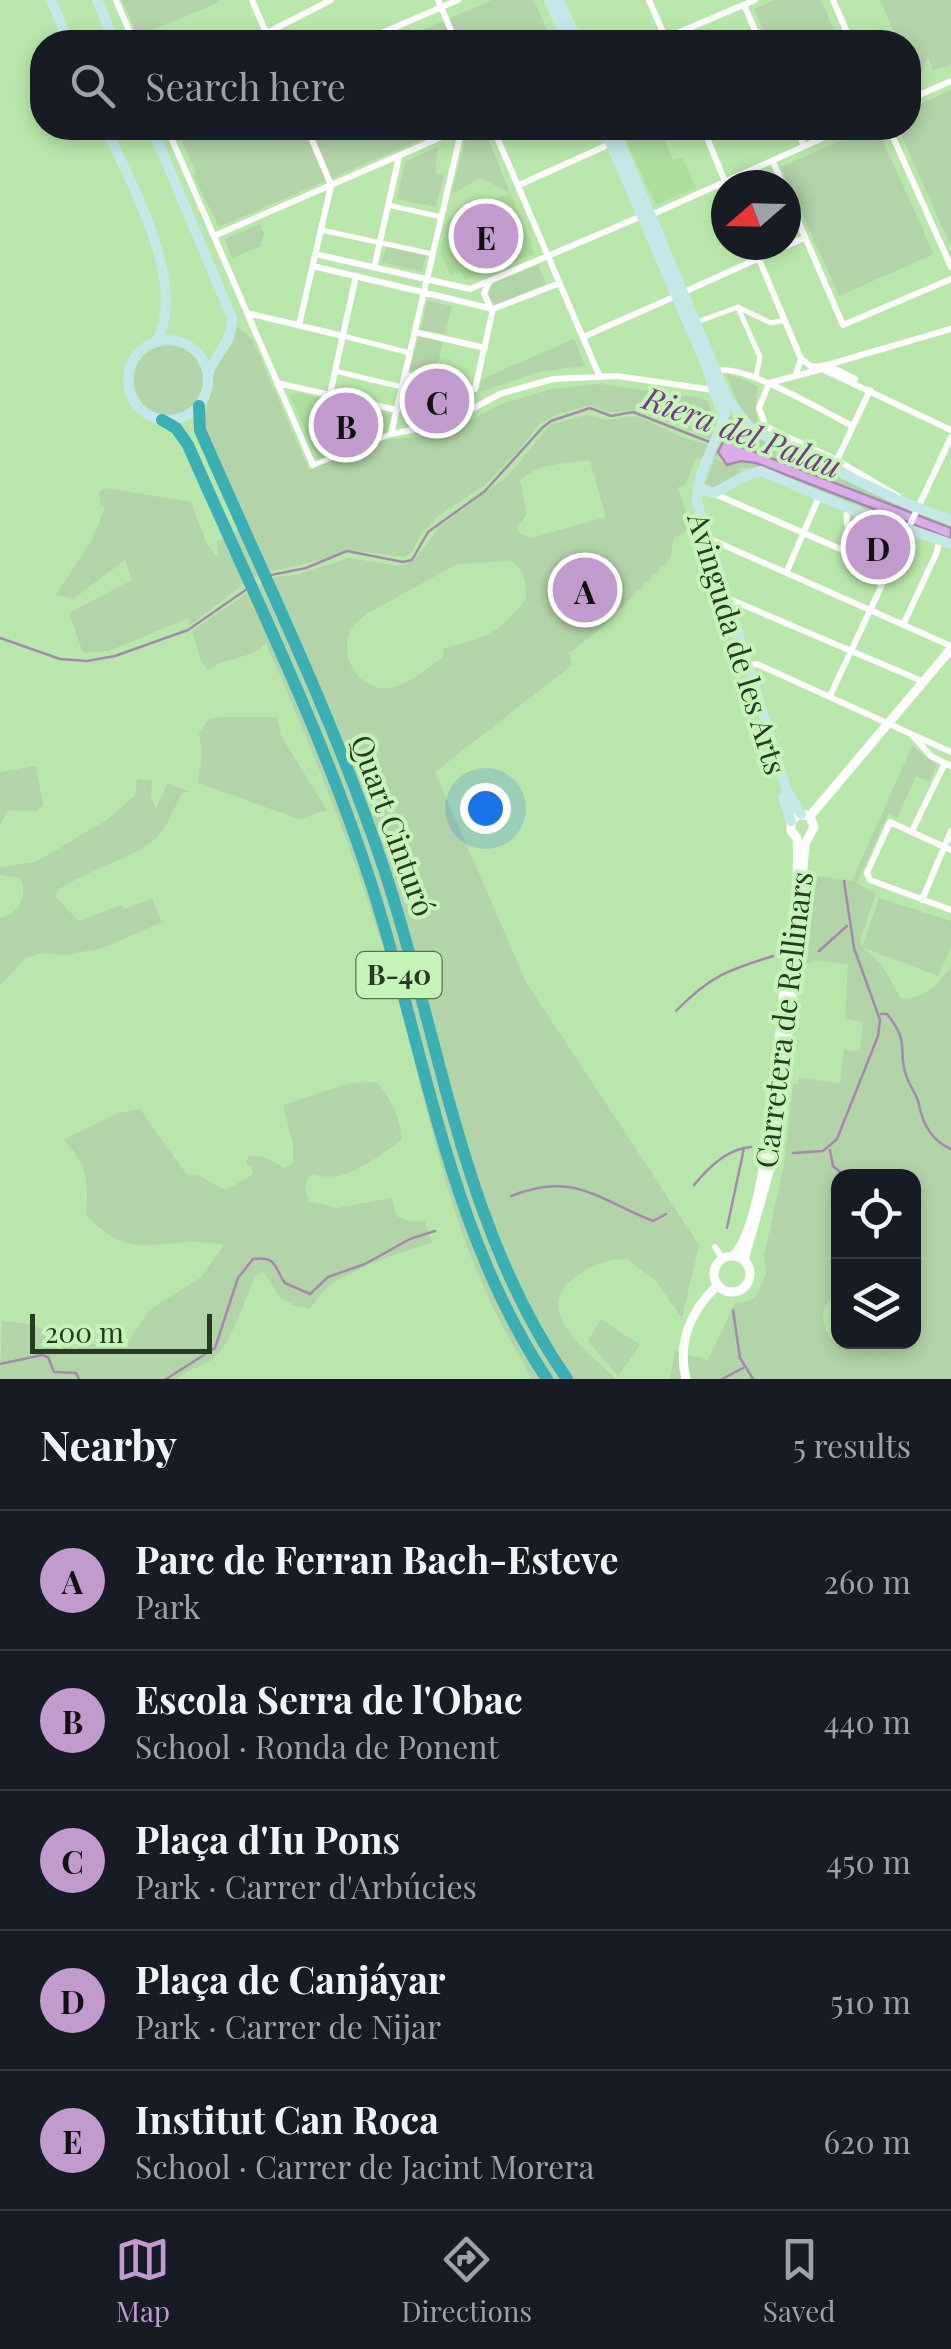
<!DOCTYPE html>
<html lang="en">
<head>
<meta charset="utf-8">
<style>
	body { margin:0; font-family:"Playfair Display",serif; background:#242831; color:#f1f3f6 }
	.controls { position:absolute; right:30px; bottom:30px; display:grid; overflow:hidden; border-radius:20px; box-shadow:0 5px 15px #0003 }
	.controls button { width:90px; height:90px; display:grid; place-items:center; padding:0; border:0; border-bottom:2px solid #363941; background:#171b24; color:#f1f3f6; font:50px sans-serif }
	.compass { position:absolute; left:711px; top:170px; width:90px; height:90px; border-radius:50%; background:#171b24; box-shadow:0 5px 15px #0003; rotate:250deg }
	.scale { position:absolute; left:30px; bottom:25px; width:182px; box-sizing:border-box; padding-left:10px; border:5px solid #283a22; border-top:0; font-size:28px; line-height:35px; white-space:nowrap; color:#283a22; -webkit-text-stroke:8px #c6f4b8; paint-order:stroke }
	.you { position:absolute; left:485px; top:808px; width:35px; height:35px; margin:-25px; border:8px solid #fff; border-radius:50%; background:#1a73e8; box-shadow:0 0 0 15px #1a73e833 }
	.badge { display:grid; place-items:center; width:65px; height:65px; border-radius:50%; background:#c19bce; color:#111; font-size:32px; font-weight:700 }
	.pin { position:absolute; translate:-50% -50%; border:5px solid #fff; box-shadow:0 2px 10px #0006 }
	.list { margin:0; padding:0; list-style:none }
	h2 { display:flex; justify-content:space-between; align-items:center; height:130px; margin:0; padding:0 40px; font-size:42px }
	h2 small { font-size:32px; font-weight:400; color:#9ea1a6 }
	.list li { display:grid; grid-template-columns:65px 1fr auto; gap:30px; align-items:center; box-sizing:border-box; height:140px; padding:0 40px; border-top:2px solid #363941 }
	.list b { display:block; font-size:38px; white-space:nowrap }
	.list p { margin:0; font-size:32px; white-space:nowrap; color:#9ea1a6 }
	.list em { font-size:32px; font-style:normal; color:#9ea1a6 }
	.icon { flex:none; width:55px; height:55px; fill:none; stroke:currentColor; stroke-width:2; stroke-linecap:round; stroke-linejoin:round }
	.map { position:relative; flex:none; width:951px; height:1379px; overflow:hidden }
	.search { position:absolute; background:#171b24; box-shadow:0 5px 15px #0003; left:30px; right:30px; top:30px; height:110px; display:flex; align-items:center; gap:25px; box-sizing:border-box; padding:0 35px; border-radius:40px; color:#9ea1a6; font-size:38px }
	.sheet { height:830px; background:#171b24 }
	nav { display:flex; justify-content:space-around; align-items:center; box-sizing:border-box; height:140px; border-top:2px solid #363941; background:#171b24; font-size:28px; color:#9ea1a6 }
	nav a { display:grid; justify-items:center; gap:5px }
	nav .on { color:#c19bce }
	.map>svg:first-child { display:block }
	.built { fill:#acde9c }
	.green { fill:#b3d3a9; fill-rule:evenodd }
	.water { fill:#daade8; stroke:#a58aad; stroke-width:2.5 }
	.lines { fill:none; stroke-linecap:round; stroke-linejoin:round }
	.stream { stroke:#a58aad; stroke-width:2.5 }
	.pedestrian { stroke:#fff; stroke-width:5 }
	.minor { stroke:#fff; stroke-width:6 }
	.tertiary { stroke:#fff; stroke-width:9 }
	.secondary { stroke:#c4e7e8; stroke-width:10 }
	.motorway { stroke:#3bb0b4; stroke-width:12 }
	.labels { text-anchor:middle; stroke-width:8; stroke-linejoin:round; paint-order:stroke }
	.shield { fill:#c6f4b8; stroke:#57724f; stroke-width:2.5 }
	.shield-label { font-size:28px; font-weight:bold; fill:#283a22 }
	.street-label { font-size:30px; fill:#283a22; stroke:#c6f4b8 }
	.water-label { font-size:32px; font-style:italic; fill:#753d84; stroke:#c6f4b8 }
</style>
</head>
<body>
<div class="map">
<svg width="951" height="1379" viewBox="0 0 951 1379">
	<rect width="100%" height="100%" fill="#b9e7ab"/>
	<path class="built" d="M660 128 673 160 682 157 696 188 656 205 626 141Z
		M510 193 535 254 465 280 461 272 450 275 440 253 447 220Z
		M298 393 391 414 387 436 319 462 290 396Z"/>
	<path class="green" d="M122 0H219L220 2 138 36Z
		M492 0H534L552 42H395Z
		M775 0H821L839 42H769L754 9Z
		M880 0H951V65L933 70 928 57 922 72 917 69 919 65 909 58 908 42H898Z
		M951 90V247L898 128H908L909 109Z
		M200 128H448L219 227 193 175 196 173 180 136Z
		M484 128 510 193 480 178 451 195 467 134Z
		M870 128H877L934 254 839 296 781 167Z
		M438 147 435 173 444 175 436 207 397 199 405 162Z
		M260 224 264 233 261 246 232 258 224 239Z
		M386 246 426 256 422 272 382 262Z
		M538 265 546 284 496 305 488 298 490 285Z
		M427 301 452 306 445 334 421 330Z
		M236 326 252 339 309 470 384 440 442 435 504 403 552 389 600 384 701 398 708 401 713 414 735 418 751 433 908 509 907 513 724 440 722 444 638 410 608 412 590 405 555 415 538 425 522 447 485 485 437 517 420 535 412 552 404 557 347 550 321 560 272 571 249 580 189 626V618L109 651 83 653 69 613 132 580 125 560 73 599 56 595 91 541 105 508 100 503 99 493 105 488 191 502 206 542 218 558 217 542 248 526C236 498 207 452 206 422 205 407 211 389 214 375 217 355 237 349 236 326Z
		M419 336 443 342 435 378 409 370Z
		M574 339 585 366 543 371 479 392 482 379Z
		M134 380a35 35 0 1 1 70 0a35 35 0 1 1-70 0Z
		M726 373 758 386 755 411 761 429 754 428 739 406Z
		M416 381 466 393 469 401 434 418 403 419 407 398H412Z
		M587 415 607 420 637 416 684 438 720 448V456L696 459 685 486 678 487 691 528 674 538 670 559 598 631 569 653 572 665 435 772 526 982 699 1245 682 1318 656 1281 627 1259C608 1258 590 1266 575 1277 528 1311 592 1354 615 1379H532C518 1354 504 1330 492 1305 440 1198 422 1076 388 963 354 853 312 748 266 643 245 662 229 655 208 670L201 661 192 631 269 578 296 575 348 558 398 566 413 562 440 526 509 475 551 424ZM590 461 606 517 531 538 520 534 517 527 527 514 520 480C537 464 568 462 590 461ZM511 561C525 570 526 583 526 599 498 634 487 638 444 648L442 658C425 669 407 687 386 688 358 689 338 655 351 630 355 623 362 618 368 613L457 564Z
		M715 458 727 465 746 461 756 463 892 518 758 467 737 468 741 473 715 488 705 484Z
		M853 517 895 534 897 538 882 570 867 555 849 520Z
		M226 717H277L281 736 327 810 299 819 198 783 202 753 199 733 209 719Z
		M912 746 937 765 930 782 916 776 897 818 888 814 857 883 876 894 860 940 862 947 879 898 951 921V947L938 976 862 947 881 964 901 998C921 1002 940 983 951 966V1379H670L675 1351 708 1360 735 1303 748 1301 757 1295 766 1274 764 1256 784 1165 793 1084H798L799 1078 840 1083 844 1050 860 1051 863 1022 845 1019 848 964 816 960 807 964 816 876 852 881ZM838 1176H914V1342H838V1338L830 1339C812 1300 835 1306 838 1281 843 1248 838 1210 838 1176Z
		M36 766 43 805 37 811 9 810 0 824V772Z
		M137 779 152 781 151 797 156 809 168 783 189 792 182 793C174 807 169 824 158 836 144 854 83 872 58 890L56 897 78 921 121 905 125 909 152 898 162 922 100 949 64 955 42 953 26 958 0 985V918C19 914 29 896 20 878L0 875V867L36 862 108 819 135 795Z
		M376 1082C391 1097 401 1119 402 1140 378 1156 343 1186 314 1174L307 1178 305 1190 309 1201 337 1208 392 1198 396 1216 412 1222 425 1221 432 1243C404 1251 345 1270 324 1291 318 1297 316 1303 309 1309L293 1305 280 1297 263 1271 256 1276C245 1298 233 1339 217 1355 206 1367 189 1367 177 1379H0L2 1321C32 1323 50 1329 74 1348L92 1344 125 1347 149 1310 200 1278 224 1245C166 1232 133 1269 86 1214 89 1184 87 1161 63 1140L118 1113 140 1109 187 1175H198L225 1190 252 1175 253 1170 246 1163 249 1155 267 1158 284 1168 293 1164V1144L283 1105 349 1083Z
		M601 1319 640 1345 618 1376 588 1341Z"/>
	<path class="water" d="M724 440 951 528V539L756 463 741 461 727 465 718 452Z"/>
	<g class="lines">
		<path class="stream" d="M271 575 306 568 347 551 403 562 412 560 428 532 485 491 542 428 551 421 590 408 611 416 633 412 712 443
			M0 638 60 659 87 661 115 656 188 630 247 589
			M819 951 847 926
			M676 1011C710 976 728 970 773 956
			M881 1014H887C911 1044 897 1048 906 1075 909 1086 918 1095 919 1105 923 1125 932 1141 951 1149
			M830 1150 833 1166 845 1176
			M793 1153 823 1151 837 1139 878 1036 880 1020 854 948 844 881
			M694 1185C709 1167 727 1149 751 1147
			M511 1196C574 1171 597 1199 653 1221L666 1214
			M727 1228 744 1148
			M733 1310 740 1358 753 1379
			M0 1364 42 1355 48 1357 54 1372 76 1373 79 1379
			M166 1379 215 1348 238 1278 253 1259C278 1256 274 1268 285 1283L310 1294 328 1277 365 1264 410 1239 435 1231
			M722 1379 743 1368"/>
		<path class="pedestrian" d="M388 205 441 217
			M321 230 433 254
			M739 310 760 357 756 376
			M697 322 738 307 771 323 785 320
			M343 336 410 353
			M335 371 402 387
			M313 465 391 434"/>
		<path class="minor" d="M116 0 134 42
			M252 0 270 42
			M438 0 456 42
			M649 0 667 42
			M833 0 851 42
			M744 5 760 42
			M249 42 331 0
			M361 42 458 0
			M656 42 755 0
			M908 100 951 81
			M167 128 313 465
			M307 128 331 185
			M462 128 391 434 444 424 500 394 553 379 617 376 713 390
			M493 128 599 375
			M703 128 726 184
			M796 128 804 146
			M889 128 951 267
			M773 162 783 185
			M519 185 610 144
			M786 193 843 325 951 279
			M651 215 845 128
			M214 236 460 129
			M753 245 801 359 796 374
			M315 254 470 289 642 216
			M313 266 493 309
			M374 268 399 157
			M489 283 484 293 490 307
			M684 292 804 238
			M493 309 560 283
			M247 313 343 336
			M299 325 331 186
			M415 332 485 348
			M583 337 676 296
			M801 359 812 367 827 365 951 329
			M827 365 855 379
			M718 371C743 363 826 413 853 426
			M405 375 475 389 493 309
			M277 383 397 410
			M769 383 759 408 766 427 837 460 898 496
			M769 383 822 369 951 430
			M330 394 356 276
			M837 460 870 390
			M715 494 863 559
			M848 508C840 532 867 565 881 585
			M710 539 951 646
			M787 571 819 497
			M727 598 922 681
			M903 625 937 552 939 541
			M742 666 757 664 951 752
			M830 696 951 437
			M911 734 931 756 951 766
			M912 831 945 763
			M951 850 890 822 867 873 870 880 951 910
			M922 900 951 831
			M715 1247 722 1258"/>
		<path class="tertiary" d="M810 816 951 649
			M797 838 791 831V821L798 815H807
			M734 1255C765 1223 779 1050 783 999 789 946 800 892 797 838
			M714 1274a18 18 0 1 1 36 0a18 18 0 1 1-36 0Z
			M744 1260 774 1154 792 997 805 844 814 827 810 816
			M686 1379C677 1342 691 1310 718 1285"/>
		<path class="secondary" d="M51 0 69 42
			M97 0 115 42
			M549 0 567 42
			M559 0 578 42
			M106 128C130 183 189 284 156 342
			M152 128 232 318C233 342 215 353 208 374
			M604 128 705 363 720 408
			M614 128 727 397C725 434 697 465 697 502L787 791 801 814
			M128 380a40 40 0 1 1 80 0a40 40 0 1 1-80 0Z
			M727 398 749 426 772 440 898 500 951 520
			M698 488 714 493 747 475 761 471 848 508 951 544
			M783 797 791 821"/>
		<path class="motorway" d="M199 406 200 430C263 575 334 719 384 869 441 1040 462 1228 567 1379
			M162 420 176 428 188 445C251 589 322 731 370 880 425 1048 447 1229 547 1379"/>
	</g>
	<g class="labels">
		<rect class="shield" x="356.5" y="952" width="85" height="46" rx="8"/>
		<g class="shield-label">
			<text x="399" y="985">B-40</text>
		</g>
		<g class="street-label">
			<text transform="translate(736 644) rotate(73)" y="10">Avinguda de les Arts</text>
			<text transform="translate(392 826) rotate(70)" y="10">Quart Cinturó</text>
			<text transform="translate(785 1020) rotate(-83)" y="10">Carretera de Rellinars</text>
		</g>
		<g class="water-label">
			<text transform="translate(742 433) rotate(20)" y="11">Riera del Palau</text>
		</g>
	</g>
</svg>
<div class="controls">
<button><svg class="icon" aria-label="locate" viewBox="0 0 24 24"><circle cx="12" cy="12" r="6"/><path d="M12 2v4M12 18v4M2 12h4M18 12h4"/></svg></button>
<button><svg class="icon" aria-label="layers" viewBox="0 0 24 24"><path d="M12 4l9 5-9 5-9-5zM3 14l9 5 9-5"/></svg></button>
</div>
<svg class="compass" viewBox="-18 -18 36 36"><path d="M0-13l5 13h-10z" fill="#e53935"/><path d="M0 13l5-13h-10z" fill="#9ea1a6"/></svg>
<div class="scale">200 m</div>
<div class="you"></div>
<div class="pin badge" style="left:585px;top:590px">A</div>
<div class="pin badge" style="left:346px;top:425px">B</div>
<div class="pin badge" style="left:437px;top:401px">C</div>
<div class="pin badge" style="left:878px;top:547px">D</div>
<div class="pin badge" style="left:486px;top:236px">E</div>
<div class="search"><svg class="icon" aria-label="search" viewBox="0 0 24 24"><circle cx="10" cy="10" r="6"/><path d="M15 15l6 6"/></svg>Search here</div>
</div>
<section class="sheet">
<h2>Nearby<small>5 results</small></h2>
<ul class="list">
<li><span class="badge">A</span><div><b>Parc de Ferran Bach-Esteve</b><p>Park</p></div><em>260 m</em></li>
<li><span class="badge">B</span><div><b>Escola Serra de l'Obac</b><p>School · Ronda de Ponent</p></div><em>440 m</em></li>
<li><span class="badge">C</span><div><b>Plaça d'Iu Pons</b><p>Park · Carrer d'Arbúcies</p></div><em>450 m</em></li>
<li><span class="badge">D</span><div><b>Plaça de Canjáyar</b><p>Park · Carrer de Nijar</p></div><em>510 m</em></li>
<li><span class="badge">E</span><div><b>Institut Can Roca</b><p>School · Carrer de Jacint Morera</p></div><em>620 m</em></li>
</ul>
</section>
<nav>
<a class="on"><svg class="icon" aria-label="map" viewBox="0 0 24 24"><path d="M3 6l6-2 6 2 6-2v14l-6 2-6-2-6 2zM9 4v14M15 6v14"/></svg>Map</a>
<a><svg class="icon" aria-label="directions" viewBox="0 0 24 24"><path d="M12 3l9 9-9 9-9-9zM9 14v-3h6M13 9l2 2-2 2"/></svg>Directions</a>
<a><svg class="icon" aria-label="saved" viewBox="0 0 24 24"><path d="M7 4h10v16l-5-4-5 4z"/></svg>Saved</a>
</nav>
</body>
</html>
